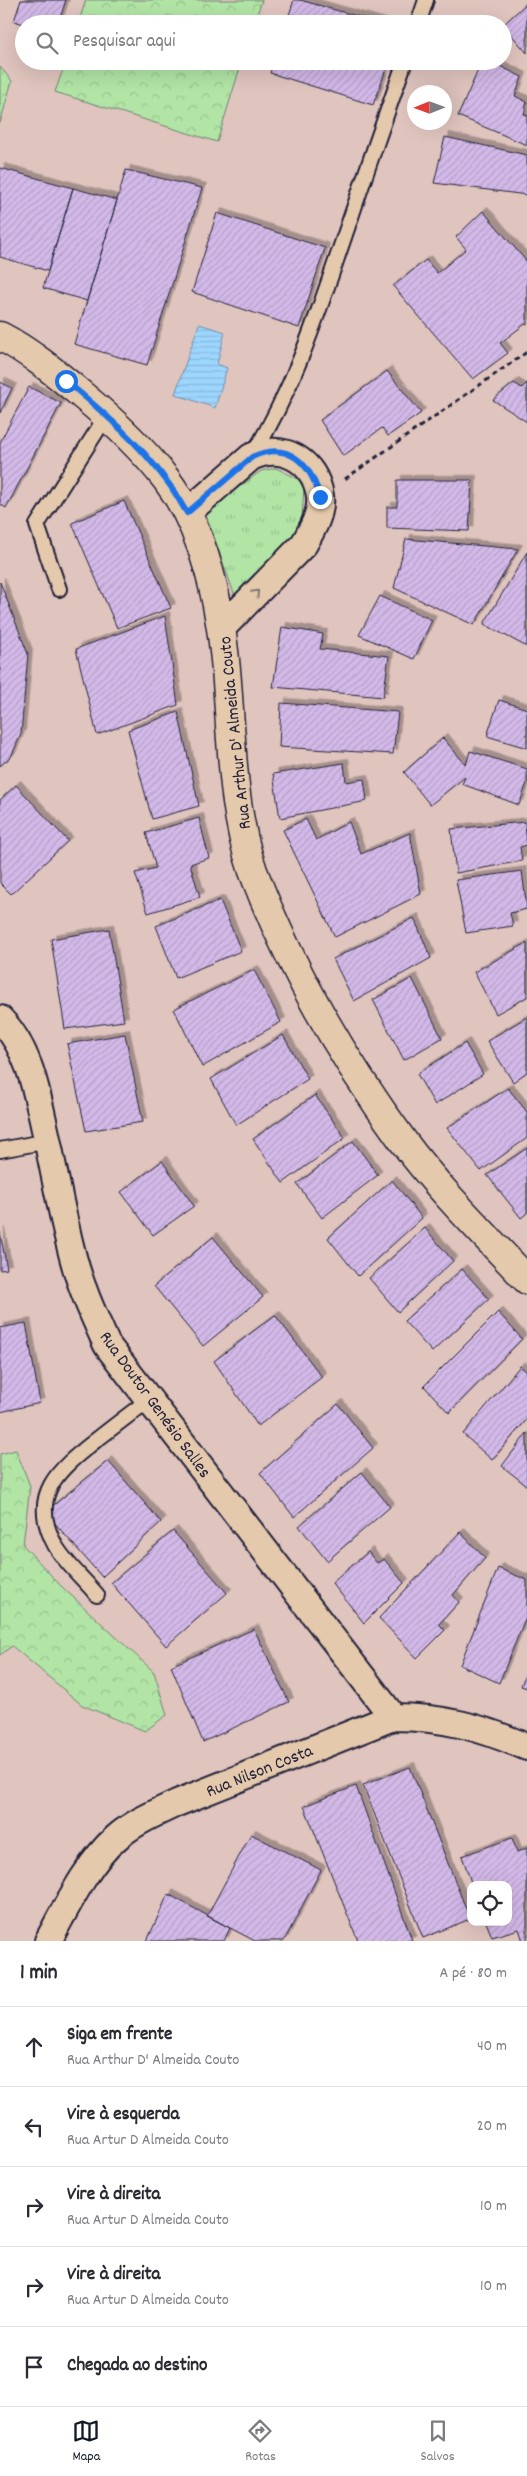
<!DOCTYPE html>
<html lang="pt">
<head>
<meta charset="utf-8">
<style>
	body { margin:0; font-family:Dekko,sans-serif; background:#f2f2f3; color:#2b2b33 }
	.controls { position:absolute; right:15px; bottom:15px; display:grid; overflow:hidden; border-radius:10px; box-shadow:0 5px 20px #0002 }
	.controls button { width:45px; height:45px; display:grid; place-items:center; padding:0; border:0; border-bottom:1px solid #e1e1e2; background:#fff; color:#2b2b33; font:25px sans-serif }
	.compass { position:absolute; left:407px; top:85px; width:45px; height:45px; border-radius:50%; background:#fff; box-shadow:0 5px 20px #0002; rotate:269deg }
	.stop { position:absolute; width:15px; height:15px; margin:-11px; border:4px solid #1a73e8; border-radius:50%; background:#fff }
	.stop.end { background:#1a73e8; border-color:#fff; box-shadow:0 1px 5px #0008 }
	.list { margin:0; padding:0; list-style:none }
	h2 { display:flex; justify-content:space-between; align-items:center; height:65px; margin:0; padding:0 20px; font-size:21px }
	h2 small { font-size:16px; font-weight:400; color:#7c7c81 }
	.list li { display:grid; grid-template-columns:32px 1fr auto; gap:15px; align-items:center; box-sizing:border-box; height:80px; padding:0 20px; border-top:1px solid #e1e1e2 }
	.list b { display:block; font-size:19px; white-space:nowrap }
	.list p { margin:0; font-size:16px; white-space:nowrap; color:#7c7c81 }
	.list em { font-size:16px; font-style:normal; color:#7c7c81 }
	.icon { flex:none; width:28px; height:28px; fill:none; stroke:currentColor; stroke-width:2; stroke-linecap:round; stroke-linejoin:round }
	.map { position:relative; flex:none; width:527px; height:1941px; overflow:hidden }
	.search { position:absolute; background:#fff; box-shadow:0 5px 20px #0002; left:15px; right:15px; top:15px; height:55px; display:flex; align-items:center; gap:12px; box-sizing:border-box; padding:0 18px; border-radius:28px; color:#7c7c81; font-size:19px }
	.sheet { height:465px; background:#fff }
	nav { display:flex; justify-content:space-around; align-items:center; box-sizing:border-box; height:70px; border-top:1px solid #e1e1e2; background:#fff; font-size:14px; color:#7c7c81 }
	nav a { display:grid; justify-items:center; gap:2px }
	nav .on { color:#111827 }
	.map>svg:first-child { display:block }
	.forest { fill:url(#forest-crowns); stroke:#6a8370 }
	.park { fill:url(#park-tufts); stroke:#6a8370 }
	.water { fill:url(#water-rules); stroke:#6c8eaf }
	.building { fill:url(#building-hatch); stroke:#22223b; filter:url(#shadow) }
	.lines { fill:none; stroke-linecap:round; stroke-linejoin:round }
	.service-casing { stroke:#22223b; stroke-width:18 }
	.minor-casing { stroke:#22223b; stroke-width:30 }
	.tertiary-casing { stroke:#22223b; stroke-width:31 }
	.path { stroke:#22223b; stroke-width:3; stroke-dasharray:5 4; stroke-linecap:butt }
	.service { stroke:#e5c9ac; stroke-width:14 }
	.minor { stroke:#e5c9ac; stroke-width:26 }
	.tertiary { stroke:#e5c9ac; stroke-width:28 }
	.oneway { stroke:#847674 }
	.route { stroke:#1a73e8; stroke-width:6 }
	.labels { text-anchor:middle; stroke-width:4; stroke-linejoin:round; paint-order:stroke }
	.street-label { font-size:18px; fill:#22223b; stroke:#e5c9ac }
</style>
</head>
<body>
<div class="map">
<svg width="527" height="1941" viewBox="0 0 527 1941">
	<defs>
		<pattern id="forest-crowns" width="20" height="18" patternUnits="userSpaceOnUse" patternTransform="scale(1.25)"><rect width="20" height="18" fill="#b1e4a5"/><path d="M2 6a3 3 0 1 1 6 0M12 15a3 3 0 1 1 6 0" fill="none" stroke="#98c38f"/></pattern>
		<pattern id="park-tufts" width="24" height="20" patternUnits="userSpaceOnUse" patternTransform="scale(1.25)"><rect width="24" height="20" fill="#b1e4a5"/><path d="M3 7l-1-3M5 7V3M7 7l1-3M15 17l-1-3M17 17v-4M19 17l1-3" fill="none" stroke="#98c38f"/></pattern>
		<pattern id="water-rules" width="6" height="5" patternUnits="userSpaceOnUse" patternTransform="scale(1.25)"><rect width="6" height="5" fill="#9dd6fd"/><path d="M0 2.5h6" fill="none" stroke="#87b7da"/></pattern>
		<pattern id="building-hatch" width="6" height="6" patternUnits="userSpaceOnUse" patternTransform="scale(1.25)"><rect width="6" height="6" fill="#d3b9e8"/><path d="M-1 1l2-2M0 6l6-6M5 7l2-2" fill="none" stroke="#b59fc8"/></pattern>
		<filter id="shadow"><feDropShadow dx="4.5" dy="-4.5" stdDeviation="0" flood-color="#0004"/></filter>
	</defs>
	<rect width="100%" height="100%" fill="#e0c4be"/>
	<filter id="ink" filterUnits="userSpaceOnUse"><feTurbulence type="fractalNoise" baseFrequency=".02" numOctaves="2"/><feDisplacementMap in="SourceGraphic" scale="10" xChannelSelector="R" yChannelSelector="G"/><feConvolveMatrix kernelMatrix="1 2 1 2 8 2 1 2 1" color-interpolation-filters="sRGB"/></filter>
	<g filter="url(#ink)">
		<path class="forest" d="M86 0H262L254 24H78Z
			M66 61H242L217 142 55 92Z
			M0 67 12 81 0 123Z
			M16 1450 30 1486 23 1545 61 1586 154 1672 167 1715 145 1731 82 1705 12 1646 0 1655V1454Z"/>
		<path class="park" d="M276 468 298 479 304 488 302 517 296 532 235 596 205 512 261 471Z"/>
		<path class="water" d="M199 324 225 332 217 364 227 368 215 408 175 394Z"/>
		<path class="building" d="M21 0H66L58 24H24L14 21Z
			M294 0H300L385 24H286Z
			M527 3V53L503 25Z
			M274 61H389L373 105 270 73Z
			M482 61H490L522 77 515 96 527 102 524 114 527 115V145L458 116Z
			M445 137 527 155V195L434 183Z
			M0 168 73 188 48 271 0 257Z
			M126 170 202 188 147 365 74 344Z
			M73 188 117 200 87 301 43 288Z
			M483 211 527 262V325L525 324 500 343 508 353 473 379 393 286 426 260 437 273 466 249 456 237Z
			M217 213 325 248 299 328 192 292Z
			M387 371 421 413 388 436 382 428 343 456 320 420Z
			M0 382 12 388 0 413Z
			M514 383 522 388 527 383V422L493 400Z
			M29 387 61 403 6 508 0 504V442Z
			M397 480H472L469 531 387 528V507H397Z
			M124 501 171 608 117 628 72 523Z
			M406 539 518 549 474 625 394 588Z
			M527 552V647L484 624Z
			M0 582 28 654 21 734 11 757 0 766Z
			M380 596 432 620 414 659 359 635Z
			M165 616 178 705 97 735 76 649Z
			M282 627 323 634 320 649 389 656 383 697 273 687Z
			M499 700 527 709V748L487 736Z
			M281 703 398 712 393 754 279 747Z
			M178 712 199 806 152 819 128 730Z
			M443 738 466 765 470 751 527 769V783L519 805 462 784 465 777 430 805 404 772Z
			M344 763 346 782 364 779 367 801 280 818 273 774Z
			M16 785 68 841 11 894 0 883V800Z
			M199 818 209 858 190 864 200 897 148 913 135 873 156 868 146 833Z
			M306 819 316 840 349 822 361 854 410 833 421 894 335 937 283 830Z
			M525 822 527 845 520 847 522 861 456 873 451 829Z
			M522 871 527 909 510 913 513 926 466 933 456 880Z
			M220 900 241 951 176 978 156 926Z
			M414 918 431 958 354 1001 333 959Z
			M109 929 124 1021 65 1029 51 939Z
			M527 943V997L496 1014 474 972Z
			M254 970 281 1022 202 1067 174 1009Z
			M412 978 442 1038 404 1060 373 1000Z
			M527 1017V1072L513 1082 487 1041Z
			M125 1034 143 1122 86 1131 67 1044Z
			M283 1035 308 1079 236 1125 211 1079Z
			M465 1043 483 1074 435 1105 417 1074Z
			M508 1088 527 1112V1138L481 1171 447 1128Z
			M315 1095 345 1138 283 1183 253 1139Z
			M353 1141 378 1175 322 1218 297 1184Z
			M527 1148V1213L521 1218 487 1175Z
			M162 1161 194 1206 153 1235 121 1192Z
			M392 1180 422 1218 358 1276 328 1238Z
			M425 1228 453 1261 398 1312 369 1278Z
			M0 1232 7 1269 0 1270Z
			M213 1237 263 1297 203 1346 154 1286Z
			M462 1269 489 1299 432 1352 404 1321Z
			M498 1312 522 1339 449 1413 424 1386Z
			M275 1315 322 1377 258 1426 214 1361Z
			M26 1323 40 1403 0 1412V1328Z
			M520 1366 527 1372V1419L492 1460 463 1434Z
			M338 1404 373 1448 294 1517 260 1473Z
			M527 1433V1486L502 1466Z
			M108 1461 161 1522 102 1577 45 1512Z
			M362 1472 390 1507 327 1561 299 1526Z
			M173 1531 227 1593 166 1646 111 1583Z
			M460 1532 485 1558 453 1595 459 1602 439 1624 445 1630 417 1658 379 1618Z
			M368 1552 377 1563 384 1559 404 1583 364 1623 332 1583Z
			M498 1568 527 1580V1614L499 1683 460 1665Z
			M254 1629 289 1702 203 1742 171 1666Z
			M527 1670V1688L521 1686Z
			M410 1767 470 1919 423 1938 363 1785Z
			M356 1786 412 1940 408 1941H358L304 1806Z
			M251 1834 321 1870 284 1941H255L207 1916Z
			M512 1838 517 1852 527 1848V1941H523L519 1929 492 1937 486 1922H508V1885H472L462 1856Z
			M168 1894 230 1928 224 1941H147Z"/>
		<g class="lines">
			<defs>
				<path id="service" d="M418 24 426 0
					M252 456C291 393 314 325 338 255 360 190 382 126 405 61
					M59 589 37 525 107 415
					M0 1150 48 1141
					M97 1595C84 1579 65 1563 55 1545 28 1495 58 1470 95 1441 113 1427 131 1413 150 1399"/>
				<path id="minor" d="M187 513 251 457C283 442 315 461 320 496 322 513 312 530 304 544L222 628
					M0 1019C30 1049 37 1094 46 1134 55 1175 62 1216 73 1257 81 1288 94 1316 107 1345L393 1717
					M48 1941C66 1908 88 1862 116 1838 134 1822 156 1813 177 1803L393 1717C444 1717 480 1727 527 1747"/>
				<path id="tertiary" d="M0 336C29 351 57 374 82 395 112 420 142 448 166 479 206 532 220 605 226 670 232 735 231 809 253 871 289 966 343 1059 403 1141 440 1191 485 1235 527 1280"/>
			</defs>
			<use href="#service" class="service-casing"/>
			<use href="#minor" class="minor-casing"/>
			<use href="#tertiary" class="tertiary-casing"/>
			<path class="path" d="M345 479 527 352"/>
			<use href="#service" class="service"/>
			<use href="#minor" class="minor"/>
			<use href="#tertiary" class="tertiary"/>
		</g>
		<defs><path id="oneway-chevron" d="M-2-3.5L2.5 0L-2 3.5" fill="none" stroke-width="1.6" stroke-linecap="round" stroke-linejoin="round" transform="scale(1.25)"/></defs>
		<use class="oneway" href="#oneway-chevron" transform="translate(256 593) rotate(-46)"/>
	</g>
	<g class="lines" filter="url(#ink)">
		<path class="route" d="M66 381C102 411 138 442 166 480 174 490 180 502 187 513L252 457C288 440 310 463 320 497"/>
	</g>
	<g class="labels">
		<g class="street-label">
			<text transform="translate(234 733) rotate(-96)" y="6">Rua Arthur D' Almeida Couto</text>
			<text transform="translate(156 1404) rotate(54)" y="6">Rua Doutor Genésio Salles</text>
			<text transform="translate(259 1770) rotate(-22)" y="6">Rua Nilson Costa</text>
		</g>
	</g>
</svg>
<div class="controls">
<button><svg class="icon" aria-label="locate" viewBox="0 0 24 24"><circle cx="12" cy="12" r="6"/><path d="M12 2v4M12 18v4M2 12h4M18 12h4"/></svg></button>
</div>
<svg class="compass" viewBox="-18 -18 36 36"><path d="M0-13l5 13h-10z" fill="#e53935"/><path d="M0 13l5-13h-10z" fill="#7c7c81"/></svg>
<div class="stop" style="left:66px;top:381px"></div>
<div class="stop end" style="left:320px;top:497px"></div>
<div class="search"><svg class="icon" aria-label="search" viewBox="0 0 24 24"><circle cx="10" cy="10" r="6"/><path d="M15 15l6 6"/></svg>Pesquisar aqui</div>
</div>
<section class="sheet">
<h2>1 min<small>A pé · 80 m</small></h2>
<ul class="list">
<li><svg class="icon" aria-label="ahead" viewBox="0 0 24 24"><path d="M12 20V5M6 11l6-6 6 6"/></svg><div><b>Siga em frente</b><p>Rua Arthur D' Almeida Couto</p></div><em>40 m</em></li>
<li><svg class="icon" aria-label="left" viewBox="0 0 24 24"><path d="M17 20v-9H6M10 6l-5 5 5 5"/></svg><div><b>Vire à esquerda</b><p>Rua Artur D Almeida Couto</p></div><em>20 m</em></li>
<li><svg class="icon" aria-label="right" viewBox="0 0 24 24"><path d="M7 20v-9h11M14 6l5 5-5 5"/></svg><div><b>Vire à direita</b><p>Rua Artur D Almeida Couto</p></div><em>10 m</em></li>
<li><svg class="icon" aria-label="right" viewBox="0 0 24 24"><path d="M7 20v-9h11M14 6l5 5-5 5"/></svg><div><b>Vire à direita</b><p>Rua Artur D Almeida Couto</p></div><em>10 m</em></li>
<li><svg class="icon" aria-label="arrive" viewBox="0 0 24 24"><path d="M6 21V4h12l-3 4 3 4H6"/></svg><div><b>Chegada ao destino</b></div></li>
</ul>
</section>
<nav>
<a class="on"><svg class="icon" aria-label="map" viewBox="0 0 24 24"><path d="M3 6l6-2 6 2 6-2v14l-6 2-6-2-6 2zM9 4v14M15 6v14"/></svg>Mapa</a>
<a><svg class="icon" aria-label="directions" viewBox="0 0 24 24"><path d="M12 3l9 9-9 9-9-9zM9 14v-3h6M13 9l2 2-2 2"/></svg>Rotas</a>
<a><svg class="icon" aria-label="saved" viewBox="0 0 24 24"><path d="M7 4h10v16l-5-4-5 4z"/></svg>Salvos</a>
</nav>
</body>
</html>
